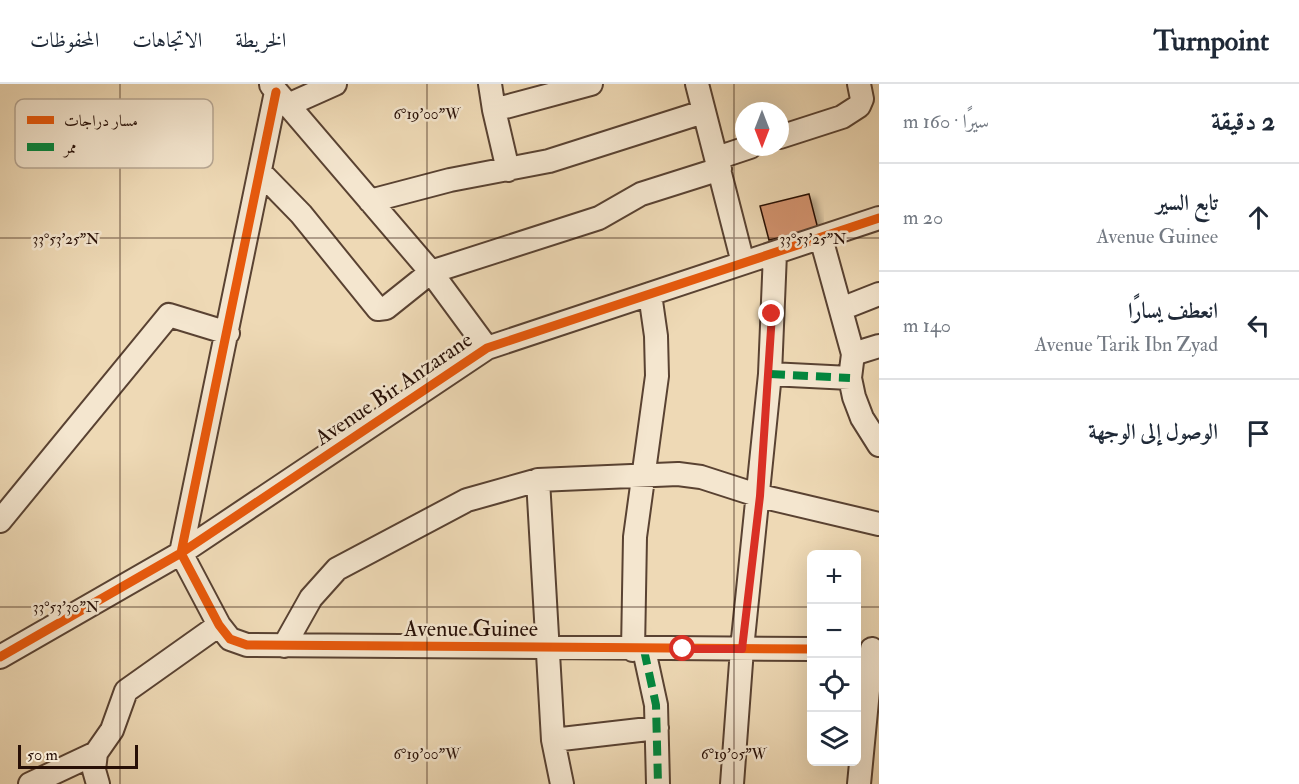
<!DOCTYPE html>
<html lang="ar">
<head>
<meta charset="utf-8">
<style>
	body { margin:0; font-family:"IM FELL Double Pica",Amiri,serif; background:#f2f2f3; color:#1f2937; direction:rtl }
	.controls { position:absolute; right:18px; bottom:18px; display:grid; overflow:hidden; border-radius:9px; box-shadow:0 6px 24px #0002 }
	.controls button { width:54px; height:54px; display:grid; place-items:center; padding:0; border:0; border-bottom:2px solid #e0e1e3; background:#fff; color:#1f2937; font:30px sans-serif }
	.compass { position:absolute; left:735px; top:18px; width:54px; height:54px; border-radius:50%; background:#fff; box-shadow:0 6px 24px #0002; rotate:180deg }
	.scale { position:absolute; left:18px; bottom:15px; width:120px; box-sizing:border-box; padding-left:6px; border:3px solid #270f06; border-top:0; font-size:16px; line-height:21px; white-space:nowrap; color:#270f06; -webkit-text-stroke:4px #f4e6cf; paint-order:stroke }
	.stop { position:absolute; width:18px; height:18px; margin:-14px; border:4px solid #d93025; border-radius:50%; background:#fff }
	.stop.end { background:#d93025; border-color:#fff; box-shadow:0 2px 6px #0008 }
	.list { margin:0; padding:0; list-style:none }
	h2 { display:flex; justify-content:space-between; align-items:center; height:78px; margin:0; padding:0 24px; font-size:26px }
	h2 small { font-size:20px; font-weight:400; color:#747a83 }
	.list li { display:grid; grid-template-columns:39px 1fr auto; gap:18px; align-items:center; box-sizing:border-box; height:108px; padding:0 24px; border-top:2px solid #e0e1e3 }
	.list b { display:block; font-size:22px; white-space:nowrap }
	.list p { margin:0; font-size:20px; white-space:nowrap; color:#747a83 }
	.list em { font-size:20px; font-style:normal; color:#747a83 }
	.icon { flex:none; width:33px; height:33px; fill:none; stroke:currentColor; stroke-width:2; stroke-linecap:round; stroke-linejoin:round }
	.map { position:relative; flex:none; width:879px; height:700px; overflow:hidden; direction:ltr }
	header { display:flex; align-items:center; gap:36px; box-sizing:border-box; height:84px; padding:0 30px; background:#fff; border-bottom:2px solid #e0e1e3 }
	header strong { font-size:28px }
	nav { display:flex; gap:33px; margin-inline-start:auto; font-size:21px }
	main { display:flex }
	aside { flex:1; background:#fff }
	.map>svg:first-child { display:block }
	.building { fill:#d49470; stroke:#270f06; stroke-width:1.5; filter:url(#shadow) }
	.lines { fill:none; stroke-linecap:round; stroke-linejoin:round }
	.minor-casing { stroke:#594232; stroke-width:26 }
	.minor { stroke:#f4e6cf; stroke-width:22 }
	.quiet { stroke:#00873e; stroke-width:8; stroke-dasharray:15 8; stroke-linecap:butt }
	.cycleway-casing { stroke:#f4e6cf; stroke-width:13 }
	.cycleway { stroke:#e8590c; stroke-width:9 }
	.route { stroke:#d93025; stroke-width:8 }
	.ticks { fill:none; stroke:#270f06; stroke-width:1.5; stroke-opacity:0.45 }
	.labels { text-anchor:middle; stroke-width:5; stroke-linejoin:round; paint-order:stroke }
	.street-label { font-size:22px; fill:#270f06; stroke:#f4e6cf }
	.key { fill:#f4e6cf; stroke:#b6a693; stroke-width:1.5 }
	.key-label { font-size:16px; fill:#270f06 }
	.ticks-label { font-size:15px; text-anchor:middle; fill:#270f06; stroke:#f4e6cf; stroke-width:5; stroke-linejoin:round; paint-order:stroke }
</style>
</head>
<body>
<header>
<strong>Turnpoint</strong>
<nav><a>الخريطة</a><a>الاتجاهات</a><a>المحفوظات</a></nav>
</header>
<main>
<aside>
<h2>2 دقيقة<small>سيرًا · 160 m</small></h2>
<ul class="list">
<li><svg class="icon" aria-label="ahead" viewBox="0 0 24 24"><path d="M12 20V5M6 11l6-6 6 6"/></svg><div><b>تابع السير</b><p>Avenue Guinee</p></div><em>20 m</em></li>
<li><svg class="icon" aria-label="left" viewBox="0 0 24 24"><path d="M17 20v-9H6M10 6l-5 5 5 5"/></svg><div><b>انعطف يسارًا</b><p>Avenue Tarik Ibn Zyad</p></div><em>140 m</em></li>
<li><svg class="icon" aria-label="arrive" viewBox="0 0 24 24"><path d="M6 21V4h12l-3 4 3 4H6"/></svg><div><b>الوصول إلى الوجهة</b></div></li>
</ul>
</aside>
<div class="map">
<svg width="879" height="700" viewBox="0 0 879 700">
	<defs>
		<filter id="shadow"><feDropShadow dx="6" dy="4" stdDeviation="3" flood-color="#0004"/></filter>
	</defs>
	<rect width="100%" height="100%" fill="#eed9b5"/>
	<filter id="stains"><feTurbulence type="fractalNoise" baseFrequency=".00333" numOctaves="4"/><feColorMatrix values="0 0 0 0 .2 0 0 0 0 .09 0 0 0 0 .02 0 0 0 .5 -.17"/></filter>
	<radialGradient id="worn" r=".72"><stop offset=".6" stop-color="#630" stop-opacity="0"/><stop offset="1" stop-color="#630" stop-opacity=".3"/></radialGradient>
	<path class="building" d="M809 110 818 145 769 156 760 122Z"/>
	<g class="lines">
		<defs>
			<path id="minor" d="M490 0 494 26 591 0
				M697 0 743 179
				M271 1 431 188 487 264
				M276 8 181 469 219 541 230 555 247 561 812 565
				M288 21 335 0
				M494 26 508 86
				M780 53 842 33 859 22 862 15 859 0
				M717 74 750 63
				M261 89 301 130 378 225 386 224 431 188 599 134 641 110 720 85
				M370 117 450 96 549 77 703 28
				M821 154 853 270 850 294 854 313 862 334 879 361
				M841 225 879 210
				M853 270 879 262
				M770 290 850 294
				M538 396 553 656 562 700
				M0 437 169 231 228 249
				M284 562 311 514 337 485 467 416 538 396 678 390 701 393 760 412 879 440
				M633 566 635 453 657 292 656 252 650 210
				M644 566 656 621 658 700
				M0 573 181 469 487 264 879 134
				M553 656 657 644
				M30 700 96 669
				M98 700 94 686 96 669 112 646 126 607 219 541
				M732 700 742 565 770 290 775 169
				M859 700 872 565"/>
		</defs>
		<use href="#minor" class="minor-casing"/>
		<use href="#minor" class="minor"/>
		<path class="quiet" d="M770 290 850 294
			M644 566 656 621 658 700"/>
		<defs>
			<path id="cycleway" d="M276 8 181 469 219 541 230 555 247 561 812 565
				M0 573 181 469 487 264 879 134"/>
		</defs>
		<use href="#cycleway" class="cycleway-casing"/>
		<use href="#cycleway" class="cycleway"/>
	</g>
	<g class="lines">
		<path class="route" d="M683 565H742L760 412 772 230"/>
	</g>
	<path class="ticks" d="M120 0V700M427 0V700M734 0V700M0 154H879M0 523H812M856 523H879"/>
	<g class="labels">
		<g class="street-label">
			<text transform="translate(393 304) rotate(-34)" y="8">Avenue Bir Anzarane</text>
			<text x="471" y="552">Avenue Guinee</text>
		</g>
	</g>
	<rect x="15" y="15" width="198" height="69" rx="9" class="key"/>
	<rect x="27" y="32" width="27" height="8" fill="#e8590c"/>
	<rect x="27" y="59" width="27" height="8" fill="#00873e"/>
	<g class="key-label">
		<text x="64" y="42">مسار دراجات</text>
		<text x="64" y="69">ممر</text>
	</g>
	<g class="ticks-label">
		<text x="427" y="35">6°19'00"W</text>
		<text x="813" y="160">33°53'25"N</text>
		<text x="66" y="160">33°53'25"N</text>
		<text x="66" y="528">33°53'30"N</text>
		<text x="427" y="675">6°19'00"W</text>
		<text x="734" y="675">6°19'05"W</text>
	</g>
	<rect width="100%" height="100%" filter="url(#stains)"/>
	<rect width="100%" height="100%" fill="url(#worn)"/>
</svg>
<div class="controls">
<button>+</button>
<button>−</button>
<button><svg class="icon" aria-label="locate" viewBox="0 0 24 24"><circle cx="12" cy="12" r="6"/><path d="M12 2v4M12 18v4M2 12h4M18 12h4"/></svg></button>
<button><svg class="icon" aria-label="layers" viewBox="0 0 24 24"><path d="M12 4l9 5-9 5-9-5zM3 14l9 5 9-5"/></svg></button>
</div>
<svg class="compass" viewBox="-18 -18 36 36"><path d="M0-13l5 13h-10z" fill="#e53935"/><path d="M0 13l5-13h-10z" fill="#747a83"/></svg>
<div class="scale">50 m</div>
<div class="stop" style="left:683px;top:565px"></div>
<div class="stop end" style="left:772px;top:230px"></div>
</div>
</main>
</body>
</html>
